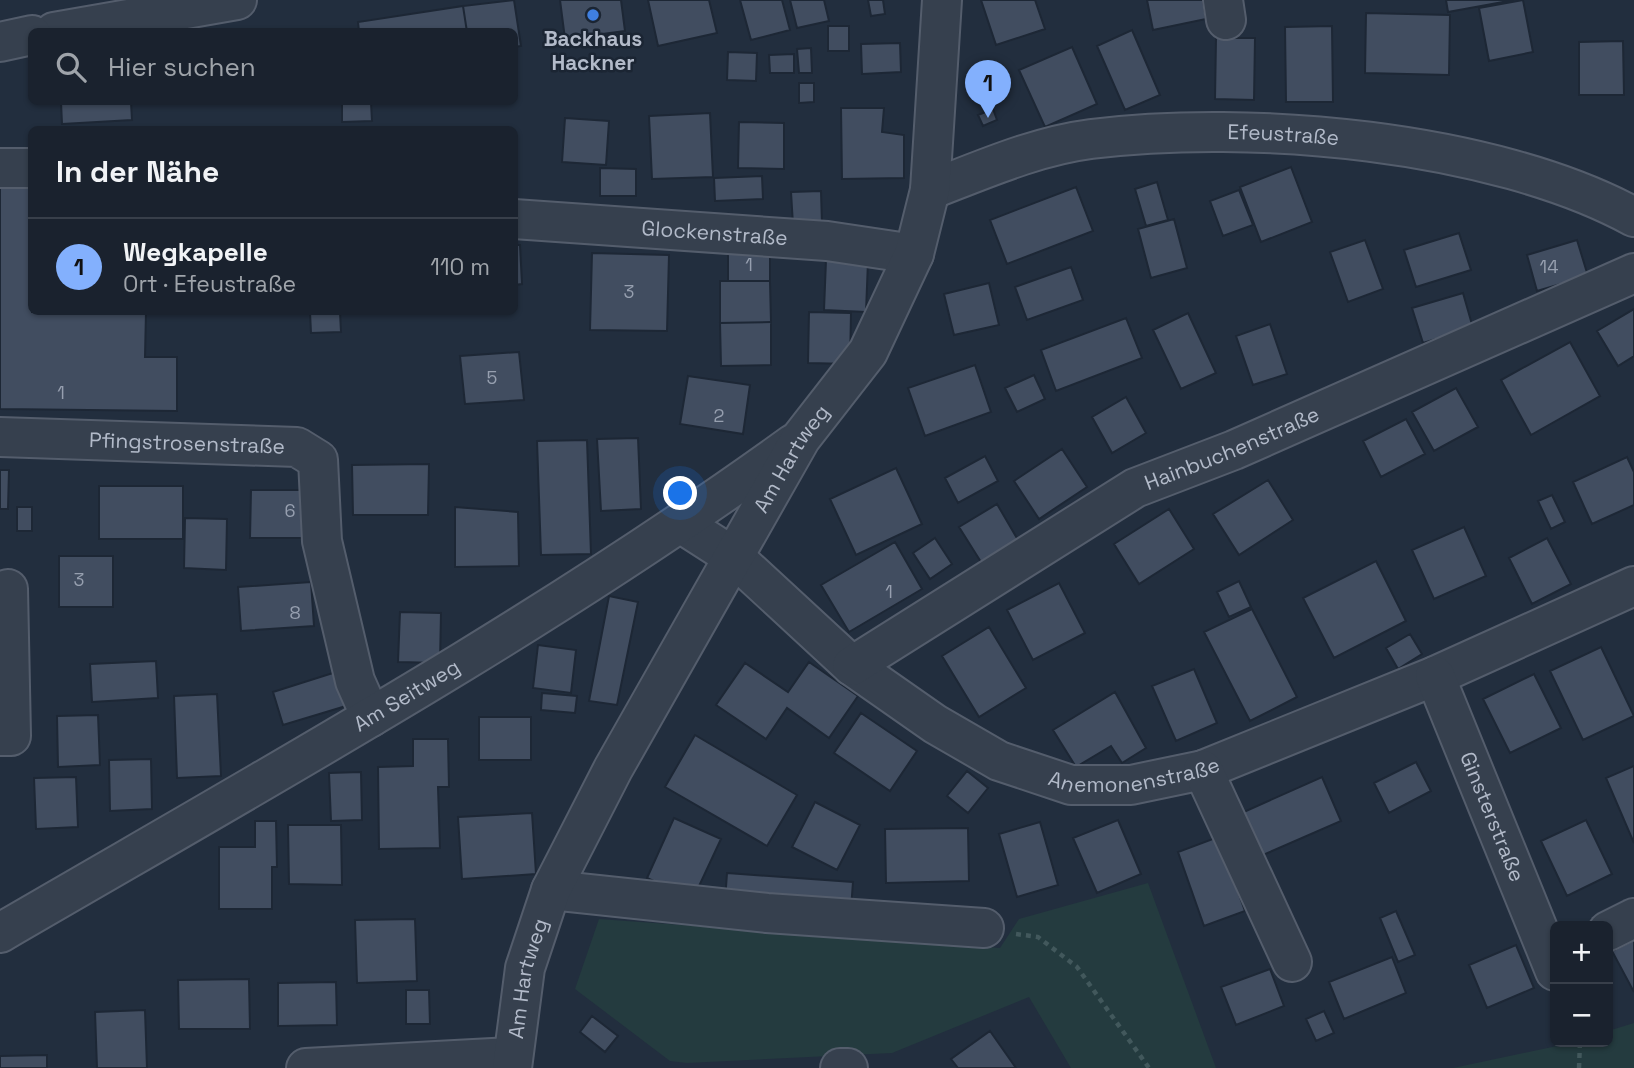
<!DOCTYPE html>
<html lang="de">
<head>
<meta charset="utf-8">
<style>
	body { margin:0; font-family:"Space Grotesk",sans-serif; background:#232a36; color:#f1f3f6 }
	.controls { position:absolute; right:21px; bottom:21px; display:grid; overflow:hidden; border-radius:10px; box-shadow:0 2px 5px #0004 }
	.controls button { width:63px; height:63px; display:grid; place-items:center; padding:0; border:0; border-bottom:2px solid #383f4a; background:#1a222e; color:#f1f3f6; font:35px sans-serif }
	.you { position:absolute; left:681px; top:494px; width:24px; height:24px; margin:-18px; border:5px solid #fff; border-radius:50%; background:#1a73e8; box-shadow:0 0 0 10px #1a73e833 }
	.badge { display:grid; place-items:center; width:46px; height:46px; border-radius:50%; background:#83b0fd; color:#111; font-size:23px; font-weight:700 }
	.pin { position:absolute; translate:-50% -58px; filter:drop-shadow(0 2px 4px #0008) }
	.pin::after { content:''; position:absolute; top:37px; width:24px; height:21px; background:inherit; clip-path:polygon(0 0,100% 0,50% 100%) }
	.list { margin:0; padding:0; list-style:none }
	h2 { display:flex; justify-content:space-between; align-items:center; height:91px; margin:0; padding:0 28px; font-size:30px }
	h2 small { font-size:23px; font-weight:400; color:#9fa4aa }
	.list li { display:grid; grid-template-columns:46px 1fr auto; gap:21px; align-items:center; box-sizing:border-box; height:98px; padding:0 28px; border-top:2px solid #383f4a }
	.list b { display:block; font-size:26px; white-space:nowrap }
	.list p { margin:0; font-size:23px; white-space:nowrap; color:#9fa4aa }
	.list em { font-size:23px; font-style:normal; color:#9fa4aa }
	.icon { flex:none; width:38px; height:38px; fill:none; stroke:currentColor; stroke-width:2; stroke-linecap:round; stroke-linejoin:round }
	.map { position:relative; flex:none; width:1634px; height:1068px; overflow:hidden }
	.search { position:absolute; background:#1a222e; box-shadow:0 2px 5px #0004; left:28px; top:28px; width:490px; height:77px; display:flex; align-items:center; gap:18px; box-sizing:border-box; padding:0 24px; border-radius:10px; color:#9fa4aa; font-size:26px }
	.panel { position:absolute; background:#1a222e; box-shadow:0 2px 5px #0004; left:28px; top:126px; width:490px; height:189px; border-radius:10px }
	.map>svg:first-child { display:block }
	.green { fill:#243b3f }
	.building { fill:#414d60; stroke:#1d2735; stroke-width:2 }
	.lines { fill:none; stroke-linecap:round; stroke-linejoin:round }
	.minor-casing { stroke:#545d6c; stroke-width:42 }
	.path { stroke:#42585c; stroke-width:4.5; stroke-dasharray:5 5; stroke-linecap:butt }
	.minor { stroke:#36404e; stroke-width:38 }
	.shop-dot { fill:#3f7fe0; stroke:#1b2533; stroke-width:2.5 }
	.labels { text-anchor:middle; stroke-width:5; stroke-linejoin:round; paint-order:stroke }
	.number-label { font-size:18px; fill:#969faf }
	.poi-label { font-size:21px; font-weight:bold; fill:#b2bac9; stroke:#1b2533 }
	.street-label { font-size:21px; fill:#b2bac9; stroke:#1b2533 }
</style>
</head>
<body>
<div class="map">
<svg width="1634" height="1068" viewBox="0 0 1634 1068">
	<rect width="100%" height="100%" fill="#222e3e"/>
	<path class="green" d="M1148 883 1216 1068H1071L1029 997 892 1053 687 1063 670 1061 575 989 599 919 1000 948 1019 919Z
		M1634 1023V1068H1453L1576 1042H1608V1031Z"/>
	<path class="building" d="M514 0 521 46 514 47V32H467L463 6Z
		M560 0H621L625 31 565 39Z
		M648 0H709L717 33 658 46Z
		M740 0H782L790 30 751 40Z
		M790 0H824L829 21 797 28Z
		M868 0H883L885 14 871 16Z
		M981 0H1035L1045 29 996 45Z
		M1147 0H1203L1206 19 1153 30Z
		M1446 0H1514L1448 12Z
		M1523 0 1533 52 1489 61 1479 8Z
		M463 6 467 32H359L358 22Z
		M1366 13 1450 15 1449 75 1365 73Z
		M828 26H849V51H828Z
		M1332 26 1333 102H1286L1285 27Z
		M1132 30 1160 95 1125 110 1097 46Z
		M1216 38H1255L1254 100 1215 99Z
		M1623 41 1624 95H1579V42Z
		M900 43 901 72 862 74 861 44Z
		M1072 47 1097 104 1045 127 1019 70Z
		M811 48 812 73H799L797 49Z
		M728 52 757 53 756 81 727 80Z
		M794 54V73H770L769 55Z
		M799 83H814V102L799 103Z
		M61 102H131L132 120 62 124Z
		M342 102H371L372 121 342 122Z
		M841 108H884L882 132 904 135V178L842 179Z
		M993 109 997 120 983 126 978 115Z
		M710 113 713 177 652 179 649 116Z
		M565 118 609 121 606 165 562 162Z
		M739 122 784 123V169L738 168Z
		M1291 167 1312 222 1261 242 1240 187Z
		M600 168 636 169V196H600Z
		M762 176 763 199 715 201 714 178Z
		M1157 182 1168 220 1146 226 1135 189Z
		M0 184 32 185V312H146L145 357H177V411L0 409Z
		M1076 187 1093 231 1007 264 990 220Z
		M1239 190 1253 225 1223 236 1210 201Z
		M821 191 822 224 793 225 791 192Z
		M1174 219 1187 268 1151 278 1138 229Z
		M1459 233 1471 270 1416 287 1404 250Z
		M1365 240 1383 289 1348 302 1330 252Z
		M1577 240 1588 276 1537 291 1527 255Z
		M514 245H520L522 284 514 285Z
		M728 249H770V281H728Z
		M592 253 669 255 667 331 590 330Z
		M826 260 868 261 866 312 824 310Z
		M1071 267 1083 300 1027 320 1015 287Z
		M720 281H770L771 322 720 323Z
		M989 283 999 325 954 335 944 294Z
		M1463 293 1473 328 1423 343 1412 308Z
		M1634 309V356L1618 366 1597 331Z
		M310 312H340L341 332 311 333Z
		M809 312 851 313 850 364 808 363Z
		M1188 313 1216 373 1181 389 1153 330Z
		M1126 318 1142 358 1056 391 1041 350Z
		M771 322V365L721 366 720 323Z
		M1270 324 1287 374 1253 385 1236 336Z
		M1570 342 1600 396 1531 435 1501 380Z
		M519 352 524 400 465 404 460 356Z
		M975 365 991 412 925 436 908 388Z
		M1034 375 1045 399 1017 412 1005 388Z
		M688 376 750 385 743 434 680 424Z
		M1456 388 1478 427 1434 451 1412 412Z
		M1126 397 1146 433 1112 453 1092 417Z
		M1406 419 1425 454 1381 477 1363 441Z
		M638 438 641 509 601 511 597 439Z
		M587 440 591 554 541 555 537 441Z
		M1062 449 1087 487 1039 519 1014 481Z
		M985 456 998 481 958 503 945 478Z
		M1627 457 1634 472V505L1592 524 1573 482Z
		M429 464 428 515H353L352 465Z
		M896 468 922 524 856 555 830 499Z
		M0 470H9L8 509H0Z
		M1268 480 1293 520 1239 555 1213 514Z
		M99 486H183V539H99Z
		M251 490H317V538H250Z
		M1552 495 1565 522 1551 529 1538 501Z
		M997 504 1018 540 981 562 959 527Z
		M17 507H32V531H17Z
		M455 507 518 512 519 566 455 567Z
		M1169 509 1194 549 1139 584 1114 544Z
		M185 518 227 519 226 570 184 568Z
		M1464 527 1486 576 1434 599 1412 550Z
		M935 538 952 564 930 579 913 553Z
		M1547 538 1571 584 1532 604 1509 558Z
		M895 542 922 589 849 632 821 585Z
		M59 556H113V607H59Z
		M1376 561 1406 621 1334 658 1303 598Z
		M1239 581 1251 607 1229 617 1217 592Z
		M311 582 314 626 241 631 238 587Z
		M1059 583 1085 633 1033 660 1007 610Z
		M609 596 638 602 617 705 589 701Z
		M1252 609 1297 697 1250 721 1204 632Z
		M400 612 441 613 440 663 398 662Z
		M989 627 1026 688 979 717 942 656Z
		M1410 634 1422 654 1398 669 1386 648Z
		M538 645 576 650 571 693 533 688Z
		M1601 647 1634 716 1583 740 1550 671Z
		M156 661 158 698 92 702 90 664Z
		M809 662 858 696 829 738 787 708 766 739 716 705 745 663 788 692Z
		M1194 669 1217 723 1176 741 1152 686Z
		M336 672 346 706 283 725 273 692Z
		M1534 674 1561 728 1510 753 1483 699Z
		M1115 692 1146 748 1122 763 1111 746 1076 767 1053 730Z
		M542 693 577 696 575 713 541 710Z
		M217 694 221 776 177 778 174 696Z
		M861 713 917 751 890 791 834 753Z
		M98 715 100 765 58 767 57 716Z
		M479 717H531V760H479Z
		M695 735 797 795 767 846 665 787Z
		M413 739H448L449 787H438L440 848 379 849 378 767 413 766Z
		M151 759 152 809 110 811 109 760Z
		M1416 762 1431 791 1389 813 1374 783Z
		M1634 766V843L1606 778Z
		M967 771 988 788 968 813 947 796Z
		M361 772 362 820 331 821 329 773Z
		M76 777 78 827 36 829 34 778Z
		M1322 777 1341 821 1256 858 1237 815Z
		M815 802 860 825 837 870 792 847Z
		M532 813 536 874 462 879 458 817Z
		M674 818 721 839 693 899 647 878Z
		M1118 820 1141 874 1097 893 1073 838Z
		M1586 820 1612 874 1567 896 1541 841Z
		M255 821H276L277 867H272V909H219V847H255Z
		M1040 822 1058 885 1017 897 999 834Z
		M288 825H341L342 885 289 884Z
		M968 828 969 881 886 883 885 829Z
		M1218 837 1245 911 1204 926 1178 852Z
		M727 873 853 882 851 909 725 901Z
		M1396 911 1415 955 1398 962 1380 918Z
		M415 919 417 981 357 983 355 920Z
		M1634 940V992L1612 951Z
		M1516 945 1534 988 1487 1008 1469 965Z
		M1392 957 1406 993 1344 1019 1329 982Z
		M1270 969 1284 1006 1236 1025 1221 987Z
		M249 979 250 1029H179L178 980Z
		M336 982 337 1025 278 1026V983Z
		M406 990H429L430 1024H406Z
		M145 1010 147 1068H97L95 1012Z
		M1324 1011 1334 1033 1316 1041 1306 1019Z
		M592 1016 618 1036 605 1052 580 1032Z
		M990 1031 1016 1068H958L951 1059Z
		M47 1055V1068H0V1056Z"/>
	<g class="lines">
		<defs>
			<g id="minor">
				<path d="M1223 0 1226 20"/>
				<path d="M54 32 237 0"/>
				<path d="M0 42 32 35"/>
				<path d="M0 168H32"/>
				<path id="s1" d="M930 190C982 170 1036 146 1091 139 1249 119 1493 140 1634 217"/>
				<path id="s2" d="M514 219 827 241 914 254"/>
				<path id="s3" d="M0 437 297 447 318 460 322 541 355 681 371 717"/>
				<path id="s4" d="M682 524 735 558 852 666 935 724 999 761 1071 785H1131L1203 770 1435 676 1634 586"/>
				<path id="s5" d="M852 666 1135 488 1234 450 1634 273"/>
				<path id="s6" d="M1435 676 1555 971"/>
				<path d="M0 736H11L8 589"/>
				<path d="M1203 770 1292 962"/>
				<path d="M551 890 767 913 984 928"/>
				<path d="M1608 931 1634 918"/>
				<path id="s7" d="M0 933C268 777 541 626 793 444"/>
				<path d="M306 1068 512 1057"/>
				<path id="s8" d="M512 1068 525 968 551 890 613 769 801 438 868 352 914 254 930 190 942 0"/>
				<path d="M840 1068H848"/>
			</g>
		</defs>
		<use href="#minor" class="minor-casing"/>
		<path class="path" d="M1016 934 1038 937 1077 967 1149 1068
			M1579 1068 1580 1042"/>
		<use href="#minor" class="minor"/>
	</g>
	<circle class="shop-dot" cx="593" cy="15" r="7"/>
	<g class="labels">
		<g class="number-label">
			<text x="749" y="271">1</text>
			<text x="1549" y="273">14</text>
			<text x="629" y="298">3</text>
			<text x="492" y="384">5</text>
			<text x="61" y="399">1</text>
			<text x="719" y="422">2</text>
			<text x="290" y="517">6</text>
			<text x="79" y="586">3</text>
			<text x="889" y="598">1</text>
			<text x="295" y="619">8</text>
		</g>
		<g class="poi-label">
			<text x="593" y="46">Backhaus<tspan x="593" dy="24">Hackner</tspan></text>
		</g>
		<g class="street-label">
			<text dy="7" stroke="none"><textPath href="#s1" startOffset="362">Efeustraße</textPath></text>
			<text dy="7" stroke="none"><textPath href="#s2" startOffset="201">Glockenstraße</textPath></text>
			<text dy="7" stroke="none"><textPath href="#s3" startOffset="187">Pfingstrosenstraße</textPath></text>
			<text dy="7" stroke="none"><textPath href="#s5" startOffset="439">Hainbuchenstraße</textPath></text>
			<text dy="7" stroke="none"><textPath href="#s8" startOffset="677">Am Hartweg</textPath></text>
			<text dy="7" stroke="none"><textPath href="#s7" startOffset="471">Am Seitweg</textPath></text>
			<text dy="7" stroke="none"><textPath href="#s4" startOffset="537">Anemonenstraße</textPath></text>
			<text dy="7" stroke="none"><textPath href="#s6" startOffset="152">Ginsterstraße</textPath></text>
			<text dy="7" stroke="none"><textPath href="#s8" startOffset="91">Am Hartweg</textPath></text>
		</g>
	</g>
</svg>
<div class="controls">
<button>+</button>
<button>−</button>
</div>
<div class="you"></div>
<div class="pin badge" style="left:988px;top:118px">1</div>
<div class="search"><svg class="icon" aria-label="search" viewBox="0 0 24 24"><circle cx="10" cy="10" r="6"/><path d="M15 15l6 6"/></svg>Hier suchen</div>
<section class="panel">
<h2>In der Nähe<small></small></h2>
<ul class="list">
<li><span class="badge">1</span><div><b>Wegkapelle</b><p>Ort · Efeustraße</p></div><em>110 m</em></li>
</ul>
</section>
</div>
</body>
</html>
